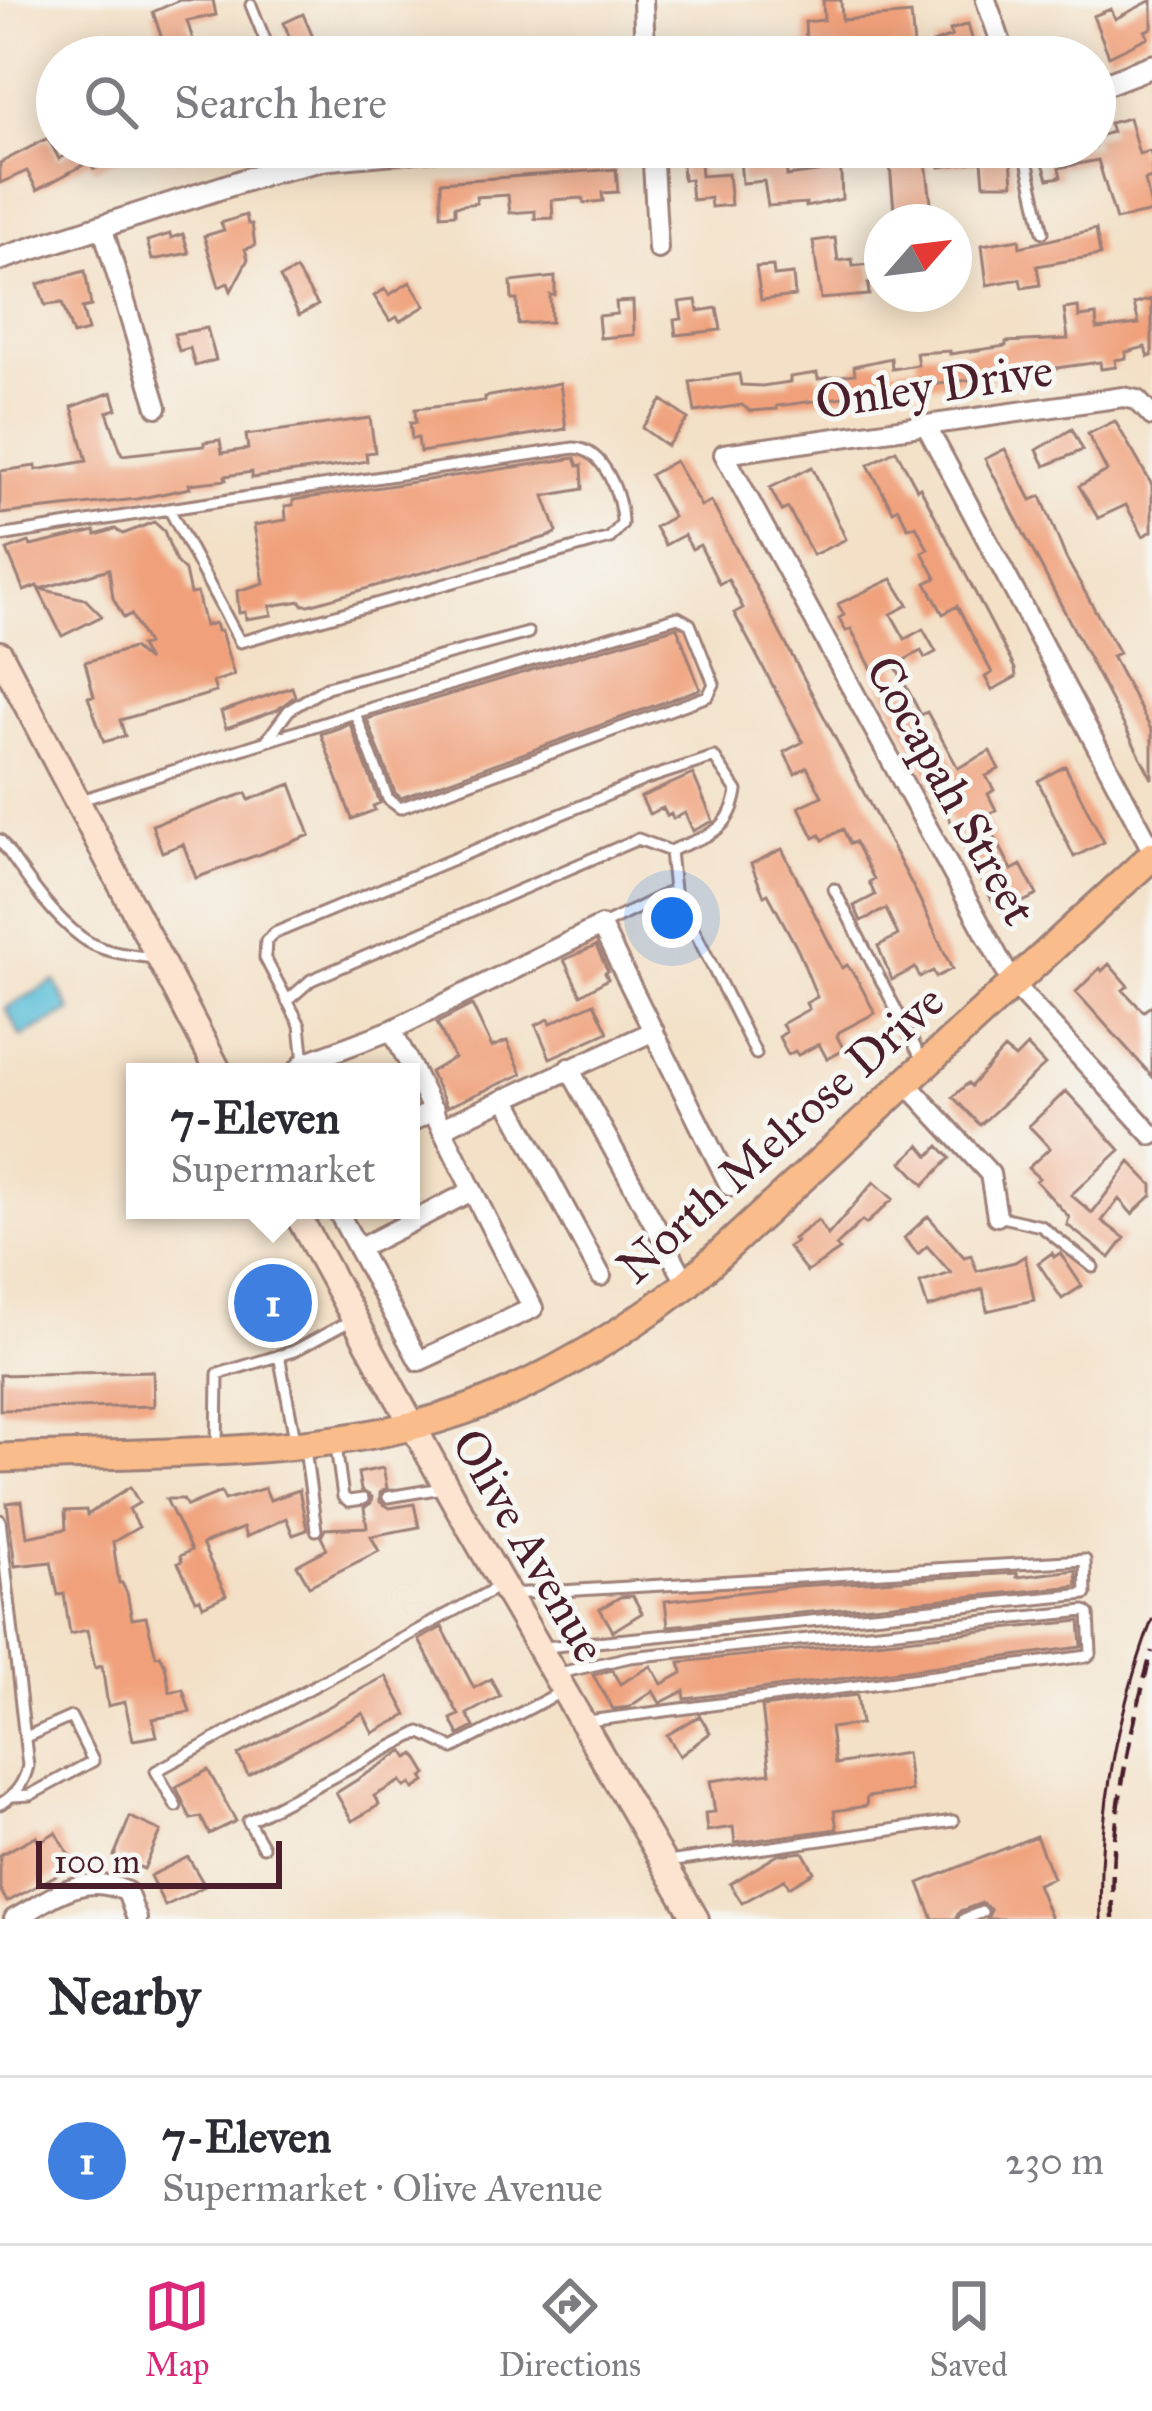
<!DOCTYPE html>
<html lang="en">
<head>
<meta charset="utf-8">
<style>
	body { margin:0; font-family:"IM FELL Great Primer",serif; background:#f7f7f7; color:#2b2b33 }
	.compass { position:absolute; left:864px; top:204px; width:108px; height:108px; border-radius:50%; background:#fff; box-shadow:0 6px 30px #0003; rotate:62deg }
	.scale { position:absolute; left:36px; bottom:30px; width:246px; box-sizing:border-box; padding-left:12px; border:6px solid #4a1f2b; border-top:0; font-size:33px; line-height:42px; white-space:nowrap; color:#4a1f2b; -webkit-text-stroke:9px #f6f6f2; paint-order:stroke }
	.you { position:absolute; left:672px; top:918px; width:42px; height:42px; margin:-30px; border:9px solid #fff; border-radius:50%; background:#1a73e8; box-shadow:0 0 0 18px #1a73e833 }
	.badge { display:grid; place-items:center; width:78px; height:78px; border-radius:50%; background:#db2777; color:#fff; font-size:39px; font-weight:700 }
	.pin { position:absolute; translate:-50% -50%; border:6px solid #fff; box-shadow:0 3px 12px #0006 }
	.popup { position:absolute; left:126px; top:1063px; width:294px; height:156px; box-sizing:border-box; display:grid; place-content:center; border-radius:0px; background:#fff; filter:drop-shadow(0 3px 9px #0005); font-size:39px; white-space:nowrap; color:#7c7c81 }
	.popup b { font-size:45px; color:#2b2b33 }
	.popup::after { content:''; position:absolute; left:50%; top:100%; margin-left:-24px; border:24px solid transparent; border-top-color:#fff }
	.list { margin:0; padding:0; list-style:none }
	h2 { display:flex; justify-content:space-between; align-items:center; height:156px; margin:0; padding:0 48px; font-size:51px }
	h2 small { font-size:39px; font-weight:400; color:#7c7c81 }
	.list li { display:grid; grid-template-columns:78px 1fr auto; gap:36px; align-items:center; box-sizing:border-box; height:168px; padding:0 48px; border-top:3px solid #e1e1e2 }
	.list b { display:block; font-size:45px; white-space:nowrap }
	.list p { margin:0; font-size:39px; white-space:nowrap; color:#7c7c81 }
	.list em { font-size:39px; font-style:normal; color:#7c7c81 }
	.icon { flex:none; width:66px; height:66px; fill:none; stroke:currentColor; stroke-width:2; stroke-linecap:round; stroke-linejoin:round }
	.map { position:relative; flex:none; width:1152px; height:1919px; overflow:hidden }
	.search { position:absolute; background:#fff; box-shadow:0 6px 30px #0003; left:36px; right:36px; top:36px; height:132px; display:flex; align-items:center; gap:30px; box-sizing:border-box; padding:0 42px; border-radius:66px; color:#7c7c81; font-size:45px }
	.sheet { height:324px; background:#fff }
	nav { display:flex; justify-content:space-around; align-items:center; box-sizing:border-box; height:168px; border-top:3px solid #e1e1e2; background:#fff; font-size:33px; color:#7c7c81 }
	nav a { display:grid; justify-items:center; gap:6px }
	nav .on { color:#db2777 }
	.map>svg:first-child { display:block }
	.water { fill:#5bbfd9; stroke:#526f82; stroke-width:3 }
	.building { fill:#f0a17c }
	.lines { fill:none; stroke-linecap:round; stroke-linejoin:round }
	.service-casing { stroke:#9e8078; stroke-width:15 }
	.minor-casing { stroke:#9e8078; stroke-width:24 }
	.tertiary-casing { stroke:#9e8078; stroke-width:27 }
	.secondary-casing { stroke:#9e8078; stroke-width:30 }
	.primary-casing { stroke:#9e8078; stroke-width:33 }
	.service { stroke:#fff; stroke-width:9 }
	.minor { stroke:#fff; stroke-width:18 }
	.tertiary { stroke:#fff; stroke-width:21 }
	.secondary { stroke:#fde4d0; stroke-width:24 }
	.primary { stroke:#f9bc8a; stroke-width:27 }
	.tram { stroke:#4a1f2b; stroke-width:3 }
	.rail { stroke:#4a1f2b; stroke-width:4.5; stroke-dasharray:18 9; stroke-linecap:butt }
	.labels { text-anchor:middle; stroke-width:10; stroke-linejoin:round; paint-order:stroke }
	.street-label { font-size:48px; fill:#4a1f2b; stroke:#f6f6f2 }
</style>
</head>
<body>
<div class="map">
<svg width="1152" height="1919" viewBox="0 0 1152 1919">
	<rect width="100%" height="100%" fill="#f6f6f2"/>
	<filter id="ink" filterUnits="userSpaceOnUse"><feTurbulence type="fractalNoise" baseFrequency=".00833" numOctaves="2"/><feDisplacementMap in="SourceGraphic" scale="24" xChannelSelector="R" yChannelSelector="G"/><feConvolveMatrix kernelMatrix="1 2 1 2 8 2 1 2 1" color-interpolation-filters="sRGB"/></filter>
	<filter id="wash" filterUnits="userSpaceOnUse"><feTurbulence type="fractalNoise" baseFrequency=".004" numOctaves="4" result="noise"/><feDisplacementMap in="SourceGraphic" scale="48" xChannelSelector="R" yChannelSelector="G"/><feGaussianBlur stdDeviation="2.7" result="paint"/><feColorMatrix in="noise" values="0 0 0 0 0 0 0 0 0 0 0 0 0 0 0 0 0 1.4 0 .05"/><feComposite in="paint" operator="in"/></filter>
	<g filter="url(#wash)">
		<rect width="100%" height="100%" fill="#f3e0c6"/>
		<path class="water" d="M55 981 71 1011 21 1037 6 1008Z"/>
		<g id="blocks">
			<path class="building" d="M180 0H213L216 15 187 21 196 49 168 57 153 12Z
				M823 0H841L842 20 911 14 915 57H807L805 22 824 20Z
				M1152 0V28L1145 31 1148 37 1109 56 1093 16 1111 9 1115 19Z
				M303 14 315 42 322 39 328 53 297 57 284 23Z
				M968 24 977 57H938L933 43 952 36 950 30Z
				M1129 118 1139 154 1150 151 1152 158V178L1145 180 1152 212 1116 220 1098 160 1059 168 1061 177 1048 179 1038 147H1095V137L1112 132 1109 123Z
				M48 138 59 159 81 147 143 149 94 169 89 162 37 190 27 171 0 183V163Z
				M962 147H1010L1013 184H984L982 161 940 167 938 151Z
				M840 151 842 199 806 207V203L768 206 764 181 742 183 740 159 758 157 759 165 786 162 787 176 824 171 822 154Z
				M913 160 914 164 926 162 932 211 911 213V219L895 221 890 166Z
				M700 162 701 176 728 174 731 205 711 207 710 198 692 200 690 179 683 180 682 164Z
				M616 169 618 192 602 193 603 201 584 203 583 198 552 200 553 218 535 219V211L510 213 508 195 476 197 477 203 455 206V214L441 215V182Z
				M246 215 248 224H252L255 246 245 249 248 259 231 291 228 283 219 287 204 236 224 230 221 223Z
				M1096 229 1100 255 1037 266 1040 285 1022 288 1020 279 987 285 982 245 1019 239 1020 247Z
				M170 234 171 238 183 234 189 253 152 260 147 241Z
				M835 238 838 261 852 259 853 266 870 264 873 283 868 284 869 295 821 299 813 241Z
				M773 266 774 276 793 274 795 296 761 300 756 267Z
				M296 270 318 305 299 315 280 278Z
				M85 271 91 306 82 308 88 331 73 335 62 303 45 305 38 284Z
				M555 277V295H550L551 322 518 324 517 300H512L511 282Z
				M410 282 425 306 400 321 397 317 390 321 374 296 385 289 389 295Z
				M1152 299V356L1148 357 1145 347 1126 352V358L1115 360 1116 367 1101 369 1100 362 777 406V409L750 411 742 405 695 412 690 382 739 374 741 385 762 386 790 382V377L817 373 818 379 855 374 854 366 891 358 892 369 918 365 916 353 950 351V354L1006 346V342L1068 339 1064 309 1078 307 1079 317 1096 315 1097 329 1139 324 1134 304Z
				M696 300 698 311 717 308 721 330 676 335 674 320 682 319 679 302Z
				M633 301 634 335 600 338 598 316 617 314 616 302Z
				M207 328 216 360 195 366 190 348 179 351 174 334Z
				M560 383 566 429 420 452 418 438 412 439 410 423H416L415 409 485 401V397Z
				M112 392 117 409 107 412 122 455 204 446V442L220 440 222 453 248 449 246 435 370 418 375 452 366 453 367 461 332 467 252 478V472L225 476 226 480 189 484 190 488 137 499 0 514V471L36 466V470L87 461 72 407Z
				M662 400 688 419 667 446 642 428Z
				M1115 421 1152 485V531L1143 536 1126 505 1098 518 1079 486 1107 471 1088 434Z
				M1072 429 1083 450 1045 466 1037 450Z
				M1005 449 1031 500 1041 496 1066 558 1119 653 1112 656 1152 731V779L985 459Z
				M896 450 917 489 920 487 1015 669 1016 677 992 690 985 677 992 673 957 606 943 614 926 583 936 578 922 552 928 549 916 526 908 528 898 508 893 511 868 465Z
				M575 458 578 466 582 465 583 489 544 496 557 532 550 536 309 605H303L301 601 270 606 272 615 246 619 245 612 239 613 237 591 264 583 254 525 286 520 285 506 293 505V500Z
				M675 461 701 506 711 501 919 898 952 969 936 977 933 971 920 977 915 968 892 980 878 946 898 935 886 909 861 921 854 906 875 895 869 882 874 879 855 842 850 844 843 829 823 840 820 835 814 838 799 807 822 796 807 767 795 774 784 752 803 742 734 613 743 608 728 579 719 584 700 545 692 549 684 535 665 545 655 527 673 517 650 475Z
				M812 467 846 539 813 555 788 508 782 511 770 488Z
				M154 522 164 531 176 562 185 571 190 594 197 593 205 626 215 623 217 631H221L234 675 213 682 216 692 120 720 125 736 104 742 88 697 94 696 85 662 133 648 148 661 140 646 147 644 131 614 124 618 113 598 109 569 40 589 85 599 102 616 62 636 37 586 24 591 7 550 29 542 31 546 95 531 96 535 115 529 123 534Z
				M892 579 908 605 891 614 905 639 923 629 936 652 925 658 921 651 895 665 921 715 927 712 958 768 990 751 999 769 986 776 994 790 988 794 996 810 984 816 1012 870 1021 865 1037 895 1002 912 1000 906 996 908 851 629 846 631 839 618 844 615 838 604Z
				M677 627 700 689 401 798 395 793 367 719Z
				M292 687 295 696 277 710 226 728 221 712Z
				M350 724 380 803 373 806 375 810 352 819 321 734Z
				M1065 766 1104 842 1074 857 1038 781Z
				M693 774 713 821 693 831 685 813 673 819 671 814 667 816 663 808 649 814 641 797Z
				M291 784 310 835 196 878 183 844 162 852 152 825 246 793 249 800Z
				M782 849 842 968 847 965 857 979 875 1013 839 1032 837 1036 844 1050 827 1059 819 1044 798 1055 795 1051 788 1055 779 1037 786 1032 782 1024 809 1009 806 1003 817 997 798 950 768 894 764 896 751 864Z
				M596 946 608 971 605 973 608 979 581 995 564 960Z
				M1109 964 1128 986 1123 990 1141 1009 1144 1011 1152 1005V1076L1076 992 1100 968 1102 971Z
				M594 1003 608 1032 550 1058 536 1025 549 1019 551 1023Z
				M472 1005 492 1047 507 1041 522 1074 447 1107 430 1072 454 1058 437 1023Z
				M1027 1046 1045 1065 980 1125 953 1097 968 1083 971 1086 1004 1049 1015 1058Z
				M1066 1091 1120 1150 1071 1195 1092 1213 1130 1162 1152 1185V1195L1132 1214 1119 1199 1102 1221 1125 1238 1110 1258 1067 1225 1069 1217 1036 1181 1039 1178 1028 1168 1050 1148 1029 1126Z
				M920 1145 929 1156 939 1146 950 1158 924 1185 902 1162Z
				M874 1182 893 1199 866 1224 862 1221 836 1246 840 1250 807 1272 788 1247 796 1242 793 1239 818 1220 828 1235Z
				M928 1216 964 1257 971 1255 977 1271 1015 1262 1025 1256 1034 1300 987 1311 983 1289 928 1308 920 1283 951 1273 927 1246 918 1254 904 1238Z
				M1052 1253 1054 1257 1060 1253 1082 1286 1062 1299 1038 1263Z
				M291 1277 305 1304 253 1332 238 1305Z
				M153 1371 154 1406 0 1410V1375Z
				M383 1468 387 1488 380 1493V1502L390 1508 414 1504 419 1527 371 1536 379 1551 309 1586 297 1565 327 1549 321 1537 325 1529 367 1527 364 1508 371 1503 372 1497 361 1490 358 1473Z
				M130 1487 139 1503 129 1509 139 1527 113 1542 119 1583H122L127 1593 132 1619 146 1617 156 1656 160 1655 165 1665 170 1692 183 1689 190 1712 153 1719 157 1736 133 1740 125 1702 108 1706 102 1666 95 1668 87 1630 70 1634 64 1594 58 1595 51 1562 15 1566 7 1503 22 1501 27 1537 66 1529 65 1511 86 1510 87 1515Z
				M265 1488 270 1500 299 1490 307 1530 293 1535 286 1518 246 1537 243 1528 202 1544 226 1595 203 1606 200 1599 196 1600 178 1563 182 1561 180 1556 191 1550 166 1499H183L187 1506 221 1492 225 1500Z
				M1076 1570 1077 1586 668 1626 665 1601 796 1586 1017 1573V1577Z
				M633 1596 642 1613 613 1631 600 1609 620 1597Z
				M1080 1621 1082 1647 685 1699 684 1691 660 1703 653 1691 629 1707 613 1709 593 1675 612 1670 620 1684 651 1666 662 1684 682 1673 680 1662Z
				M442 1627 474 1688 491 1679 500 1696 467 1714 474 1727 459 1735 451 1719 459 1715 419 1640Z
				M386 1676 407 1715 373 1733 363 1713 248 1775 238 1755Z
				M857 1695 861 1724 830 1728 835 1764 906 1753 911 1791 867 1797 866 1806 834 1811 837 1829 735 1843 733 1827 707 1831 705 1813 715 1812 710 1781 770 1773 762 1707Z
				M700 1716 710 1733 680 1756 667 1735Z
				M403 1751 408 1758 415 1754 427 1774 422 1777 425 1782 414 1789 411 1784 405 1787 401 1781 374 1796 379 1805 352 1821 336 1793Z
				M208 1770 236 1821 209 1834 201 1817 191 1819 176 1787Z
				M130 1817 161 1831 144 1869 114 1856Z
				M56 1832 75 1865 7 1902 0 1889V1855L36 1836 39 1842Z
				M1036 1836 1053 1878 1037 1884 1051 1919H987L991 1910 982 1903 960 1911 955 1919H933L919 1883Z
				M803 1852 814 1872 789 1887 785 1879 742 1903 730 1884 778 1855Z
				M188 1857 205 1886 165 1906 150 1876Z"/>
		</g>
	</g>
	<g filter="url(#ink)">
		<use href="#blocks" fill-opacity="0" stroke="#9e8078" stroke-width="3"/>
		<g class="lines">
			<defs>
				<path id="service" d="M251 5 272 57
					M1024 147 1043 232
					M574 448C604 449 622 496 622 524L610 538 240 642 169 509Z
					M0 536 169 509
					M266 741 289 710 327 687 528 633
					M81 800 355 713 664 621 678 617 690 624 714 684 708 696 400 808 388 799 355 713
					M0 840C23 872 49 913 81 937 101 953 130 955 155 958
					M834 889 922 1060
					M601 926 674 890
					M287 1001 311 980 638 839 670 851
					M304 1063 300 1025 265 958 266 941 275 933 646 779 714 757 737 791C730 834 706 835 670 851L674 890 756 1054
					M997 1216 1041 1226 1093 1267
					M279 1355 295 1439
					M336 1446 343 1497 349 1501 363 1499
					M217 1448 218 1374 294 1351 350 1321
					M305 1449 316 1530
					M388 1497 442 1488
					M0 1520 28 1766C24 1783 16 1795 0 1804
					M510 1594 1085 1560 1086 1594 545 1647
					M555 1674 630 1657 1085 1611 1089 1614 1091 1653 1088 1656 588 1721
					M13 1796 30 1795 93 1761 71 1717 28 1736
					M176 1806 156 1771 498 1587
					M263 1847 248 1821 420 1732 453 1748 559 1693
					M668 1862 953 1821
					M964 1919 982 1912"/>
				<path id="minor" d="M643 0 645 57
					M986 0 1006 57
					M652 147 658 249
					M102 226 157 407
					M1152 416 1137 400 1123 397 724 454 1013 984 1152 1135
					M927 427 1152 850
					M569 1068 687 1284
					M296 1072 304 1063 392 1030 601 926 730 1186
					M906 1083 990 1174 997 1216
					M506 1098 601 1276
					M411 1122 434 1110
					M444 1127 654 1031
					M337 1210 419 1361 533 1308C483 1216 440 1122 392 1030
					M358 1249 470 1192
					M14 1919C53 1898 83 1870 127 1892L137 1919"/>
				<path id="tertiary" d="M1095 88 1152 66
					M0 259 270 172 325 159 454 147"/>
				<path id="secondary" d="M0 654 219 1072
					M295 1210 453 1499 696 1919"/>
				<path id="primary" d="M0 1458C133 1452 282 1457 411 1426 509 1403 608 1345 687 1284L1152 856"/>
			</defs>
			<use href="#service" class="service-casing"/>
			<use href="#minor" class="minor-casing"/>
			<use href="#tertiary" class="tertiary-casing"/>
			<use href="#secondary" class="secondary-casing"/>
			<use href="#primary" class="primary-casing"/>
			<use href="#service" class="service"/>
			<use href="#minor" class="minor"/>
			<use href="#tertiary" class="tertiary"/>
			<use href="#secondary" class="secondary"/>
			<use href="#primary" class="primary"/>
			<path class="tram" d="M1101 1919C1097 1820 1117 1713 1152 1620"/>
			<path class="rail" d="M1113 1919C1109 1828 1128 1738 1152 1651"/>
		</g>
	</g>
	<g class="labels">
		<g class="street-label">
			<text transform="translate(934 385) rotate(-8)" y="17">Onley Drive</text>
			<text transform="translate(952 790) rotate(61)" y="17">Cocapah Street</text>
			<text transform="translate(780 1133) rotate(-42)" y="17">North Melrose Drive</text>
			<text transform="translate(530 1545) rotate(60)" y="17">Olive Avenue</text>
		</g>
	</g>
</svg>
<svg class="compass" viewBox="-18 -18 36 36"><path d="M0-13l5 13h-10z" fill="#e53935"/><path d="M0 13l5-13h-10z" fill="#7c7c81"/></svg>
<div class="scale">100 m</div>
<div class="you"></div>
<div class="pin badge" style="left:273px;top:1303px;background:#3f7fe0">1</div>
<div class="popup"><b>7-Eleven</b>Supermarket</div>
<div class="search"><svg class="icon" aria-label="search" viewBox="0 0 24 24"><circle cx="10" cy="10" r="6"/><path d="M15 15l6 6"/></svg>Search here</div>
</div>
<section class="sheet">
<h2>Nearby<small></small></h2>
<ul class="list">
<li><span class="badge" style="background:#3f7fe0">1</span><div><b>7-Eleven</b><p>Supermarket · Olive Avenue</p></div><em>230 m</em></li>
</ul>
</section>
<nav>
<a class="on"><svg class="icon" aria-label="map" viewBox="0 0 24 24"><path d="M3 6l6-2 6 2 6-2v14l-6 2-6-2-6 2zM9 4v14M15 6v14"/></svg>Map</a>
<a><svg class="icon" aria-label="directions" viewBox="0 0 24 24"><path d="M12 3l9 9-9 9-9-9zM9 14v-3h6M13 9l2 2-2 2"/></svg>Directions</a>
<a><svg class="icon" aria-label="saved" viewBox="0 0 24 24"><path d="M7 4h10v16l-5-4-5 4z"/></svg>Saved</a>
</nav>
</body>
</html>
